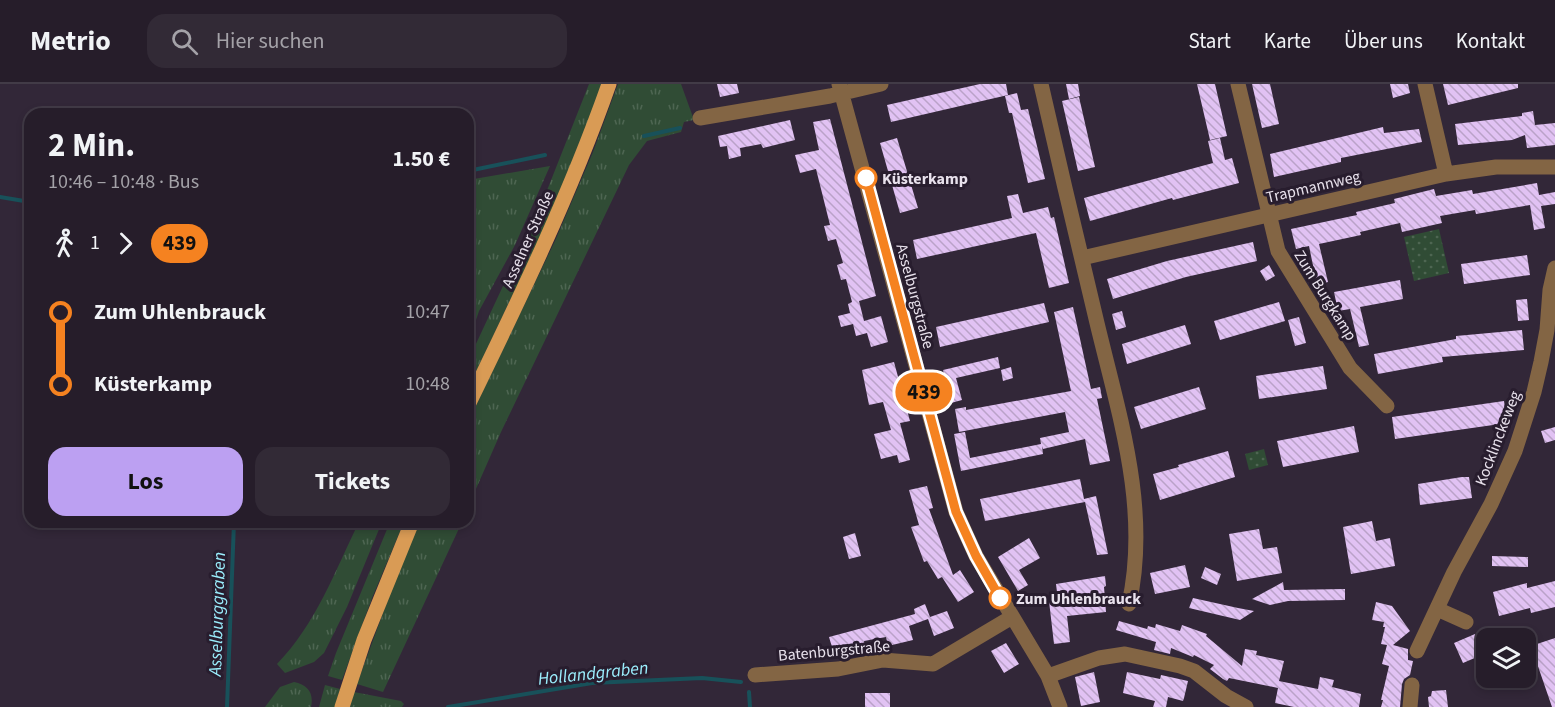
<!DOCTYPE html>
<html lang="de">
<meta charset="utf-8">
<style>
body{margin:0;font-family:"Source Sans 3",sans-serif;background:#322a36;color:#f1f3f6;height:100vh;display:flex;flex-direction:column;font-size:22px;white-space:nowrap}
*{box-sizing:border-box;margin:0}
p{font-size:20px;color:#a4a2a8}
.icon{flex:none;width:33px;height:33px;fill:none;stroke:currentColor;stroke-width:2;stroke-linecap:round;stroke-linejoin:round}
.map{position:relative;flex:1;overflow:hidden}
.details{position:absolute;left:24px;top:24px;width:450px;height:420px;display:flex;flex-direction:column;background:#261d2a;border-radius:18px;box-shadow:0 3px 9px #0003,0 0 0 2px #423b47}
.details>*{flex:none}
.badge{padding:0 12px;border-radius:20px;font-size:21px;line-height:39px}
.tools{position:absolute;left:1476px;top:544px;display:grid;gap:12px}
.tools a{display:grid;place-items:center;width:60px;height:60px;border-radius:12px;background:#261d2a;box-shadow:0 3px 9px #0003,0 0 0 2px #423b47;font-size:30px}
.map>.badge{position:absolute;translate:-50% -50%;box-shadow:0 0 0 3px #fff}
.legs{display:flex;align-items:center;gap:9px;height:66px;padding:0 24px;font-size:20px}
.legs p{margin-inline-start:auto}
.summary{display:flex;align-items:center;justify-content:space-between;height:102px;padding:0 24px}
h1{font-size:33px;font-weight:700;line-height:45px}
.button{display:flex;gap:12px;margin-top:auto;padding:12px 24px}
.button a{flex:1;height:69px;border-radius:18px;background:#bca0f2;color:#111;font-size:24px;font-weight:700;line-height:69px;text-align:center}
.button a+a{background:#322a36;color:#f1f3f6}
ul{padding:0 24px;list-style:none}
li{display:flex;align-items:center;gap:21px;height:72px;font-size:22px}
li i{display:grid;place-items:center;width:9px;height:100%;margin:0 8px;background:currentColor}
li i::after{content:'';width:15px;height:15px;margin:-8px;border:4px solid;border-radius:50%;background:#261d2a}
li p{margin-inline-start:auto}
li:first-child i{background:linear-gradient(#0000 50%,currentColor 0)}
li:last-child i{background:linear-gradient(currentColor 50%,#0000 0)}
header{display:flex;align-items:center;gap:36px;box-sizing:border-box;height:84px;padding:0 30px;background:#261d2a;border-bottom:2px solid #423b47}
header strong{font-size:28px}
nav{display:flex;gap:33px;margin-inline-start:auto;font-size:21px}
.search{width:420px;height:54px;background:#322a36;display:flex;align-items:center;gap:15px;box-sizing:border-box;padding:0 21px;border-radius:18px;color:#a4a2a8;font-size:22px}
.map>svg:first-child{display:block}
</style>
<header>
<strong>Metrio</strong>
<div class="search"><svg class="icon" aria-label="search" viewBox="0 0 24 24"><circle cx="10" cy="10" r="6"/><path d="M15 15l6 6"/></svg>Hier suchen</div>
<nav><a>Start</a><a>Karte</a><a>Über uns</a><a>Kontakt</a></nav>
</header>
<div class="map">
<svg width="1555" height="623" viewBox="0 0 1555 623">
<defs>
<pattern id="grass-tufts" width="24" height="20" patternUnits="userSpaceOnUse" patternTransform="scale(1.5)"><rect width="24" height="20" fill="#304c35"/><path d="M3 7l-1-3M5 7V3M7 7l1-3M15 17l-1-3M17 17v-4M19 17l1-3" fill="none" stroke="#4e6652"/></pattern>
<pattern id="park-dots" width="8" height="8" patternUnits="userSpaceOnUse" patternTransform="scale(1.5)"><rect width="8" height="8" fill="#304c35"/><path d="M2 2h.1M6 6h.1" fill="none" stroke="#4e6652" stroke-width="1.8" stroke-linecap="round"/></pattern>
<pattern id="building-back-hatch" width="6" height="6" patternUnits="userSpaceOnUse" patternTransform="scale(1.5)"><rect width="6" height="6" fill="#e1c2f3"/><path d="M-1 5l2 2M0 0l6 6M5-1l2 2" fill="none" stroke="#baa2c8"/></pattern>
</defs>
<rect width="100%" height="100%" fill="#322738"/>
<path fill="url(#grass-tufts)" d="M589,0h14l-50,126 -85,179v-28l76,-163z
M618,0h63l13,36 -10,2 -3,10 -34,9 -18,24 -128,267 -33,75v-85l87,-181 38,-89z
M550,82l-35,79 -36,66 -11,33v-164z
M359,438h23l-35,85 -23,46 -10,9 -29,11 -8,-9c39,-40 58,-93 82,-142z
M390,438h14l-32,76 -30,82 -14,-4 8,-23z
M420,438h42l-79,170 -26,-8 44,-120z
M294,598c14,3 20,11 17,25h-46l15,-20z
M325,601l15,4 -5,18h-16z
M354,608l47,9 3,3 -2,3h-52z"/>
<path fill="url(#park-dots)" d="M1439,145l10,44 -35,8 -10,-44z
M1264,365l4,16 -19,5 -4,-16z"/>
<g fill="none" stroke-linecap="round" stroke-linejoin="round">
<path stroke="#18515a" stroke-width="4" d="M644,52l36,-8
M468,87l77,-16
M0,113l30,5
M749,608l1,15
M227,623l7,-185
M448,623l144,-24 110,-5 39,4"/>
</g>
<path fill="url(#building-back-hatch)" d="M717,0h20l2,9 -19,4z
M980,0h26l2,11 -117,27 -4,-17z
M1066,0h12l2,12 -11,3z
M1197,0h18l12,52 -17,4z
M1252,0h18l9,40 -17,4z
M1390,0h18l2,9 -17,5z
M1443,0h75v4l-70,17z
M1017,9l4,17 7,-1 17,70 -17,4 -16,-70h-3l-4,-17z
M1079,13l16,70 -17,4 -16,-70z
M1533,27l2,14 20,-2v22l-28,3 -2,-13 -13,5 -54,5 -3,-21 67,-8v-3z
M830,35l46,177 -17,5 5,20 17,-5 7,26 -17,5 -4,-14 -11,3 -3,-12 -12,3 -3,-11 12,-3 -2,-9 4,-2 -6,-23 -5,1 -4,-15 6,-2 -7,-24 -8,2 -4,-15 6,-1 -14,-56 -16,4 -5,-18 24,-5 -6,-28z
M790,36l5,20 -32,8 -2,-4 -21,4 1,8 -12,3 -2,-13 -7,1 -2,-11z
M1383,43l1,6 35,-4 3,13 -81,16v4l-67,15 -4,-23z
M897,54l21,70 -18,5 -20,-70z
M1220,54l5,22 7,-2 7,25 -66,17 -1,-2 -82,23 -6,-23 129,-35 -5,-22z
M1537,99l2,12 16,-3v12l-14,2 4,22 -11,2 -4,-25 -54,9 -1,-4 -35,6 2,7 -40,9 -2,-9 -40,9 1,3 -42,9 9,38 -11,3 -8,-39 -13,3 -5,-20 66,-14 -1,-3 39,-9 -1,-4 40,-10 2,7 36,-6 1,4z
M1018,110l5,19 25,-6 3,11 3,-1 15,66 -20,5 -13,-55 -119,26 -4,-19 99,-22 -5,-22z
M1253,158l4,19 -71,16 -73,22 -6,-20 60,-18z
M1527,171l3,20 -66,9 -3,-20z
M1269,181l6,11 -9,5 -6,-10z
M1400,196l3,19 -43,8 9,38 -10,2 -9,-38 -12,2 -4,-19z
M1527,215l2,21 -11,1 -2,-21z
M1279,218l6,19 -65,19 -6,-19z
M1044,219l5,19 -109,25 -4,-20z
M1073,223l18,82 9,-2 2,11 -5,1 13,62 -20,4 -5,-26 -42,10 -1,-3 1,8 -82,17 -7,-37 11,-2 5,26 71,-14 -1,-6 29,-6 -4,-20 -106,20 -4,-23 11,-2v3l105,-19 -17,-79z
M1122,227l4,16 -10,3 -4,-16z
M1299,233l7,26 -11,3 -7,-26z
M1185,241l6,19 -64,20 -5,-20z
M1522,246l2,20 -82,7 1,5 -65,12 -4,-20 82,-15v-3z
M998,273l2,11 -44,10 6,22 -11,3 -8,-33z
M894,278l16,59 -10,2 10,37 -11,3 -2,-8 -16,4 -7,-25 17,-4 -8,-28 -14,3 -7,-35z
M1323,282l4,23 -68,10 -3,-23z
M1011,283l2,11 -10,3 -2,-11z
M1199,303l7,22 -65,20 -7,-22z
M1504,317l3,22 -112,16 -3,-22z
M1354,342l5,26 -76,15 -6,-26z
M1555,343v13l-10,3 -4,-12z
M1228,367l7,26 -75,23 -7,-26 26,-7 -1,-2z
M1462,393h7l3,21 -52,7 -2,-21z
M1080,395l4,20 12,-3 12,58 -11,1 -12,-53 -100,19 -5,-22z
M927,402l6,22 -4,1 24,66 7,-5 14,22 -16,10 -16,-25 -4,2 -11,-18 -3,1 -13,-35 8,-2 -10,-35z
M1372,437l4,20 14,-3 5,28 -44,8 -8,-47z
M1259,445l4,20 14,-2 5,26 -45,8 -8,-47z
M855,449l6,23 -12,3 -6,-22z
M1029,454l11,20 -21,12 9,15 -10,6 -20,-34z
M1492,472l36,1v10l-36,-1z
M1185,481l5,22 -35,7 -5,-21z
M1205,483l16,7 -4,11 -16,-7z
M1105,492l1,10 -2,1 2,25 -39,4 3,26 -16,2 -5,-43 9,-1 -2,-16z
M1555,497v26l-24,6 -1,-5 -31,8 -6,-24 34,-9v5z
M1283,498l1,8 61,-1v11l-57,1 -18,4 -18,-6z
M1193,514l45,10 16,3 -14,9 -51,-12z
M1376,518l16,4 18,25 -17,14 15,4v11l5,1 -3,14 -6,4 -2,5 -2,23h-19l2,-7h-2l8,-34 -7,-2 5,-19 -6,-1 4,-17h-2l1,-5 -12,-2z
M925,520l5,13 17,-6 7,17 -20,8 -6,-17 -19,7 4,14 -25,6 -2,-9 -22,4 1,6 -31,7 -5,-17 86,-23 -1,-5z
M1119,537l28,8 1,-3 7,2 1,-4 24,7 2,-6 25,9 -1,2 36,30 3,-17 12,2 -1,4 28,6 -5,20 39,8 2,-12 14,3 -2,7 29,7 -2,13h-65l-19,-4 3,-15 -49,-10 -2,3 -4,-2 -13,-10 4,-4 -20,-10 -1,2 -22,-9 -1,6 -16,-4 2,-8 -40,-12z
M1475,550l9,20 -21,9 -9,-20z
M1555,554v69h-3l-21,-61z
M1006,559l13,21 -15,9 -13,-22z
M1094,588l6,30 -19,4 -6,-29z
M1127,588l33,7 1,-4 27,6 -4,17 -1,3 -15,-4 -2,10h-13l2,-6 -32,-8z
M1446,606l2,17h-19l-1,-10 3,-1 1,-5z
M865,609h25v14h-25z"/>
<g fill="none" stroke-linecap="round" stroke-linejoin="round">
<path stroke="#836544" stroke-width="15" d="M839,0l117,428 20,44 72,120 12,31
M1041,0c18,80 37,159 56,239 22,92 53,186 32,281
M1238,0l40,167 72,117 37,38
M1425,0l21,90
M700,34l130,-22 51,-12
M1082,174l364,-84 50,-7h59
M1437,525l29,13
M1417,567l37,-79 37,-68 24,-53 19,-59 7,-30 6,-32 3,-40 5,-22
M755,591l83,-6 45,-9 50,4 79,-47
M1048,592l51,-18 26,-4 55,12 14,5 32,25 20,11
M1410,623l2,-22"/>
<path stroke="#d99b55" stroke-width="15" d="M468,321c51,-105 102,-210 141,-321
M342,623l22,-67 48,-118"/>
</g>
<g fill="none" stroke-linecap="round" stroke-linejoin="round">
<defs>
<path id="line-1" d="M866,94l90,334 20,44 24,42"/>
</defs>
<use href="#line-1" stroke="#fff" stroke-width="14"/>
<use href="#line-1" stroke="#f58220" stroke-width="9"/>
</g>
<g fill="#fff" stroke="#f58220" stroke-width="3">
<circle cx="866" cy="94" r="10"/>
<circle cx="1000" cy="514" r="10"/>
</g>
<g text-anchor="middle" stroke-width="6" stroke-linejoin="round" paint-order="stroke">
<g font-size="16" font-weight="bold" fill="#e8e1ec" stroke="#281d2e" text-anchor="start">
<text x="882" y="100">Küsterkamp</text>
<text x="1016" y="520">Zum Uhlenbrauck</text>
</g>
<g font-size="16" fill="#e8e1ec" stroke="#281d2e">
<text transform="translate(1313 102) rotate(-13)" y="6">Trapmannweg</text>
<text transform="translate(527 155) rotate(-66)" y="6">Asselner Straße</text>
<text transform="translate(1326 211) rotate(58)" y="6">Zum Burgkamp</text>
<text transform="translate(916 212) rotate(75)" y="6">Asselburgstraße</text>
<text transform="translate(1497 354) rotate(-69)" y="6">Kocklinckeweg</text>
<text transform="translate(834 566) rotate(-5)" y="6">Batenburgstraße</text>
</g>
<g font-size="18" font-style="italic" fill="#9beefd" stroke="#281d2e">
<text transform="translate(217 530) rotate(-88)" y="6">Asselburggraben</text>
<text transform="translate(593 589) rotate(-6)" y="6">Hollandgraben</text>
</g>
</g>
</svg>
<div class="tools">
<a><svg class="icon" aria-label="layers" viewBox="0 0 24 24"><path d="M12 4l9 5-9 5-9-5zM3 14l9 5 9-5"/></svg></a>
</div>
<b class="badge" style="left:924px;top:308px;background:#f58220;color:#111">439</b>
<section class="details">
<div class="summary"><div><h1>2 Min.</h1><p>10:46 – 10:48 · Bus</p></div><b>1.50 €</b></div>
<div class="legs"><svg class="icon" aria-label="walk" viewBox="0 0 24 24"><circle cx="13" cy="4" r="2"/><path d="M13 8l-2 6 4 7M11 14l-3 7M7 12l3-4h3l4 4"/></svg>1<svg class="icon" aria-label="forward" viewBox="0 0 24 24"><path d="M9 5l7 7-7 7"/></svg><b class="badge" style="background:#f58220;color:#111">439</b></div>
<ul>
<li><i style="color:#f58220"></i><b>Zum Uhlenbrauck</b><p>10:47</p></li>
<li><i style="color:#f58220"></i><b>Küsterkamp</b><p>10:48</p></li>
</ul>
<div class="button"><a>Los</a><a>Tickets</a></div>
</section>
</div>
